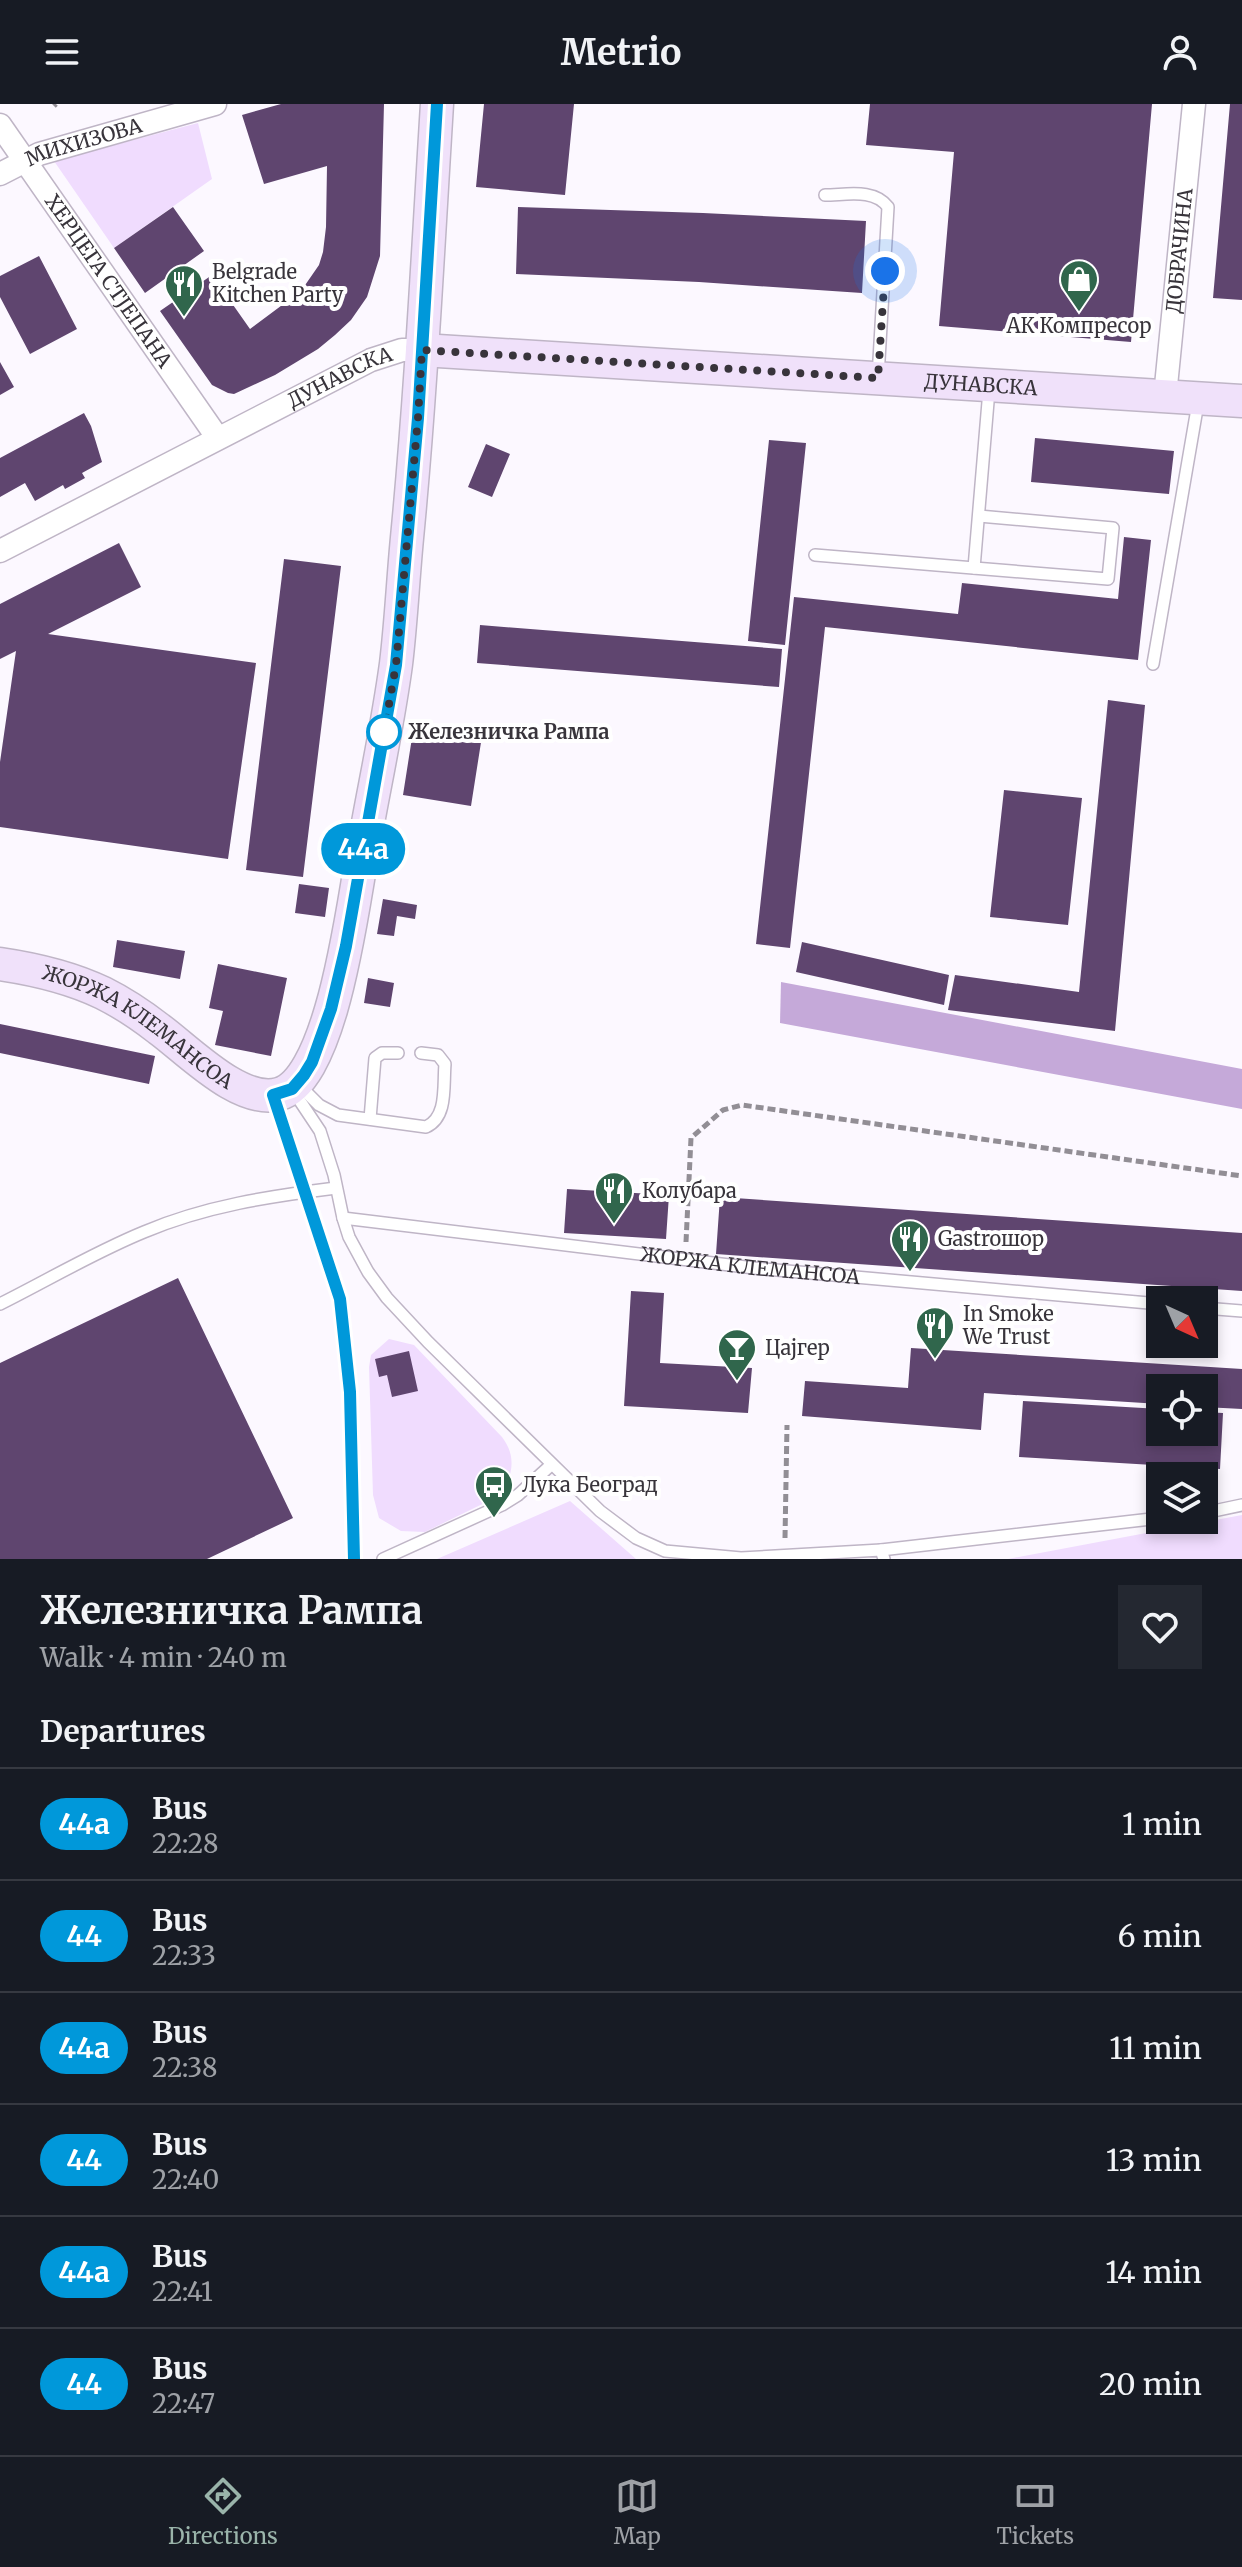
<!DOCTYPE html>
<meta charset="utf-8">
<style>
body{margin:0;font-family:Merriweather,serif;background:#242831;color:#f1f3f6;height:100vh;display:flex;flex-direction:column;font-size:30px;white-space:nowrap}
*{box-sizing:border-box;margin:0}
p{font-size:26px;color:#9ea1a6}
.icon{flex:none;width:44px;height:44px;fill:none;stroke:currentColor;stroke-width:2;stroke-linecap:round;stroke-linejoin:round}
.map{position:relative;height:1455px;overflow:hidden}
.panel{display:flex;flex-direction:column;background:#171b24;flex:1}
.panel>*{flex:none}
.badge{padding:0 16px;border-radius:26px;font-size:28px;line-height:52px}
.needle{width:52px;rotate:136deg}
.buttons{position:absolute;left:1146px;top:1182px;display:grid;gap:16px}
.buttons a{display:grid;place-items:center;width:72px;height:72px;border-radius:0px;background:#171b24;box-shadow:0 4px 12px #0003;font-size:40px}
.you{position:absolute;width:40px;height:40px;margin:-20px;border:6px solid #fff;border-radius:50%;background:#1a73e8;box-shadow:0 0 0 12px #1a73e833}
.map>.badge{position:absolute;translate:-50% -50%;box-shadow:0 0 0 4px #fff}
h2{padding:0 40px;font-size:30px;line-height:72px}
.round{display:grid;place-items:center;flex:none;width:84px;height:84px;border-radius:0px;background:#242831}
.summary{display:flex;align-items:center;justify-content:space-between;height:136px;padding:0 40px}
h1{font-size:38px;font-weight:700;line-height:60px}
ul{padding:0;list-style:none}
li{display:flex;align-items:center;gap:24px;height:112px;padding:0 40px;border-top:2px solid #363941}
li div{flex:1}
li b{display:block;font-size:30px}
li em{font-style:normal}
li .badge{min-width:88px;font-weight:700;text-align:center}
header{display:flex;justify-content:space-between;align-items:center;height:104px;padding:0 40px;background:#171b24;font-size:36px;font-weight:700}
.menu{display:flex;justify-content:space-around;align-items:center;height:112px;border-top:2px solid #363941;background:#171b24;font-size:22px;color:#9ea1a6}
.menu a{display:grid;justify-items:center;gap:4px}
.menu .on{color:#9ab4aa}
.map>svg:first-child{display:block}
</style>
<header><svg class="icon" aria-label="menu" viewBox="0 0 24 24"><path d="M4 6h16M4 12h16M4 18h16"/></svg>Metrio<svg class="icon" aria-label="person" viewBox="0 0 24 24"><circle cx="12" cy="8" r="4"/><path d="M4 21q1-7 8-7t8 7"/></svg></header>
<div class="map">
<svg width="1242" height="1455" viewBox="0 0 1242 1455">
<rect width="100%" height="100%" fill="#fcf8ff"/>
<path fill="#f0dcfe" d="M198,19l14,56 -98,69 -60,-87z
M389,1235l25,6 88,92c15,20 10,36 1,57l-78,38 -24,-1 -22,-13 -6,-23 -4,-128 2,-12z
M570,1397l66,58h-199z
M1242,1411v44h-234z"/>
<path fill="#c5a9d9" d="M781,878l461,87v40l-462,-86z"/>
<path fill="#5f456f" d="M281,0h103l-4,152 -13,41 -16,23 -16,15 -17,14 -43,26 -41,19 -6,-1 -16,-8 -52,-74 52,-36 38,54 51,-38 18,-26 4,-13 3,-25 1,-61 -63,18 -22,-69z
M484,0h90l-9,91 -89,-8z
M870,0h282l-21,238 -192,-16 15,-174 -88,-7z
M1230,0h12v196l-29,-2z
M173,103l31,44 -59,42 -31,-45z
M518,103l185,6 163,8 -4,72 -163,-11 -183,-8z
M39,152l38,73 -47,25 -30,-57v-21z
M0,258l14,25 -14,8z
M84,309l7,13 11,36 -20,11 3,5 -20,11 -2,-4 -28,16 -10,-18 -25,14v-39z
M1035,334l139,13 -5,43 -138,-12z
M769,336l37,3 -21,202 -37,-4z
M486,340l24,10 -18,43 -24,-10z
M1124,433l27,3 -13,120 -313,-33 -35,321 -34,-4 38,-347 164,17 4,-31 156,16z
M119,439l22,44 -93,47 208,29 -28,196 -228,-32v-65l16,-111 -16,8v-55z
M284,455l57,7 -38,311 -57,-7z
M480,521l302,24 -3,38 -302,-24z
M1108,596l37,5 -30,326 -167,-21 7,-35 124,17z
M414,621l68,11 -11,70 -68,-11z
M1004,686l78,8 -14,127 -78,-8z
M299,780l30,4 -4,29 -30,-4z
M383,795l34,6 -2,14 -18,-3 -3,20 -17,-2z
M117,836l68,11 -5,28 -67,-12z
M802,838l147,33 -5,30 -148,-33z
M218,860l69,14 -16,78 -56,-11 8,-34 -14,-3z
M368,874l26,5 -4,24 -26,-4z
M0,920l155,32 -6,28 -149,-31z
M567,1085l102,6 -3,44 -102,-6z
M720,1093l522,36v58l-526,-37z
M178,1174l115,240 -86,41h-207v-196z
M631,1187l33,2 -4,70 92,5 -4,45 -124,-7z
M911,1244l331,21v40l-38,-2v-19h-44v16l-176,-11 -3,37 -179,-14 3,-35 103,7z
M409,1247l9,40 -26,6 -5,-22 -8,2 -4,-18z
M1023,1297l137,8v23h44v-20l19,1 -3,56 -201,-12z"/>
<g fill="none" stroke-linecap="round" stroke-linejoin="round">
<defs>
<g id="lane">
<path d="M825,91c21,0 49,-7 63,12l-10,170"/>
<path d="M815,451l293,24 5,-51 -134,-12"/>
<path d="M974,464l15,-178"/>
<path d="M1153,560l45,-261"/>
<path d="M298,980l21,21 19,10 88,12c22,-10 17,-41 19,-63l-7,-9 -17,-2"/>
<path d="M292,985l28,42 14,44 9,43 6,19 19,35 19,26 41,44 172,169 36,27 29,13 76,7 140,-8 3,9"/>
<path d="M273,992l67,203 10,93 4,167"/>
<path d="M370,1015l5,-61 7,-5h16"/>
<path id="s1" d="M343,1114l411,50 406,36"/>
<path d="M0,1200c48,-24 95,-52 144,-72 61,-26 127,-36 192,-44"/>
<path d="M1204,1204l38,3"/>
<path d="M1204,1409l38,-8"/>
<path d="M881,1446l279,-32"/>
<path d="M383,1455l119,-54 16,-10 33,-30"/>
</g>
<g id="street">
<path id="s2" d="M0,21l217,312"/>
<path id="s3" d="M0,70l39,-20 176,-50"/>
<path id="s4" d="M1165,292l29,-292"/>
<path id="s5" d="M0,447l371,-191 31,-10h20"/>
</g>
<g id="secondary">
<path id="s6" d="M422,246l820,51"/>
<path id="s7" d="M0,860c34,5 72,14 103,29 20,10 38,22 56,36 29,21 81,76 120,65 52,-14 73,-183 82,-232 11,-66 26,-131 35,-198 5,-41 7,-84 11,-126 14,-145 21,-289 30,-434"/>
</g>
</defs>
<use href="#lane" stroke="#bfb5c6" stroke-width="14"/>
<use href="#street" stroke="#bfb5c6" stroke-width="25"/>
<use href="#secondary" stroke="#bfb5c6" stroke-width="35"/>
<path stroke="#928e95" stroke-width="5" stroke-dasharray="8 4" stroke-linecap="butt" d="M54,2l2,-2
M686,1138l5,-104 32,-28 19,-5 500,71
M785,1434l2,-113"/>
<use href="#lane" stroke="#fff" stroke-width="11"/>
<use href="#street" stroke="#fff" stroke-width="22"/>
<use href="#secondary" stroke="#f0e1fa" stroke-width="32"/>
</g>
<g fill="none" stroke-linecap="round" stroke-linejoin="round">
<defs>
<path id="line" d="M354,1455l-4,-167 -10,-93 -67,-204 19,-6 12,-14 8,-13 19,-53 15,-63 50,-281 22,-247 19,-314"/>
</defs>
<use href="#line" stroke="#fff" stroke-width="18"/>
<use href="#line" stroke="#0098da" stroke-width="12"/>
<path stroke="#38343b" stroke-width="8" stroke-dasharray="0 14.4" d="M384,628l12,-67 22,-247 4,-68 456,28 7,-107"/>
</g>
<defs>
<symbol id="shop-pin" viewBox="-11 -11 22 30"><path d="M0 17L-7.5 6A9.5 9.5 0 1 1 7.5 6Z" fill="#30664c" stroke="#fff"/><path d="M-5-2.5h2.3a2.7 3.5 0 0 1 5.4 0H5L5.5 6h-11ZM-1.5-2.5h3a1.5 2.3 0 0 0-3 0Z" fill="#fff"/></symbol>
<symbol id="restaurant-pin" viewBox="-11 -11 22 30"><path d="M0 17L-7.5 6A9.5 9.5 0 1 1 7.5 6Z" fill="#30664c" stroke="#fff"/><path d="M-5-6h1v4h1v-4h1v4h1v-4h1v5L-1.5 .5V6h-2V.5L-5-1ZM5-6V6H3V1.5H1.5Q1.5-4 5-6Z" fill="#fff"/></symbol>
<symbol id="bar-pin" viewBox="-11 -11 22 30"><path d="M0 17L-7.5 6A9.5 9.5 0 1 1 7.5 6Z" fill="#30664c" stroke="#fff"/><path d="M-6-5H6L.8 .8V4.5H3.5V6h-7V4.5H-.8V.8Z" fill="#fff"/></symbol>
<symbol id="bus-pin" viewBox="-11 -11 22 30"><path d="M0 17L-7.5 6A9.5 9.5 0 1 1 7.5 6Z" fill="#30664c" stroke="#fff"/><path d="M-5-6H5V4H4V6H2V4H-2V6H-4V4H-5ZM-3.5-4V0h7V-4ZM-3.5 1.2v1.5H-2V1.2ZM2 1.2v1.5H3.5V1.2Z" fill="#fff"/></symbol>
</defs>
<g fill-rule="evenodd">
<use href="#shop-pin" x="1057" y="153" width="44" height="60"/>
<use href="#restaurant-pin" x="162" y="158" width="44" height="60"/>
<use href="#restaurant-pin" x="592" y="1065" width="44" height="60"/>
<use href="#restaurant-pin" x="888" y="1113" width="44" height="60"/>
<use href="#restaurant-pin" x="913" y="1200" width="44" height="60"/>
<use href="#bar-pin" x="715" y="1222" width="44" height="60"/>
<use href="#bus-pin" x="472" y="1359" width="44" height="60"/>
</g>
<circle fill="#fff" stroke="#0098da" stroke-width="4" cx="384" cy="628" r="16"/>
<g text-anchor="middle" stroke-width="8" stroke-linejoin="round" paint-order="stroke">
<g font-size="20" fill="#38343b" stroke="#fff">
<text dy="7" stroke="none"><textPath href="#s3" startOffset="90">МИХИЗОВА</textPath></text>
<text dy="7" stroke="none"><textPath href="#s4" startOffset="146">ДОБРАЧИНА</textPath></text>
<text dy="7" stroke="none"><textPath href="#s2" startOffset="190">ХЕРЦЕГА СТЈЕПАНА</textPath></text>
<text dy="7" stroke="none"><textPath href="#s5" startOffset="382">ДУНАВСКА</textPath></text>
<text dy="7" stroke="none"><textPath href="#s6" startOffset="560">ДУНАВСКА</textPath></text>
<text dy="7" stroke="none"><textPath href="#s7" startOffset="154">ЖОРЖА КЛЕМАНСОА</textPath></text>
<text dy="7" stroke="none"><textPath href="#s1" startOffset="410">ЖОРЖА КЛЕМАНСОА</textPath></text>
</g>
<g font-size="20" fill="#38343b" stroke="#fff" text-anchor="start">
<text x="212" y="175">Belgrade<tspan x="212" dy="23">Kitchen Party</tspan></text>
<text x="1079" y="229" text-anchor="middle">АК Компресор</text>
<text x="642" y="1094">Колубара</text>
<text x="938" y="1142">Gastroшор</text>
<text x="963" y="1217">In Smoke<tspan x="963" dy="23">We Trust</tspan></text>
<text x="765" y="1251">Цајгер</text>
<text x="522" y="1388">Лука Београд</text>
</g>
<g font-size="20" font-weight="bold" fill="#38343b" stroke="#fff" text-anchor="start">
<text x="408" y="635">Железничка Рампа</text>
</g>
</g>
</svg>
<div class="buttons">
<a><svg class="needle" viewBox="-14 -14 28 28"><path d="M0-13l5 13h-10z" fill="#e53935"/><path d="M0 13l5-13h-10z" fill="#9ea1a6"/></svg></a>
<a><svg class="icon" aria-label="locate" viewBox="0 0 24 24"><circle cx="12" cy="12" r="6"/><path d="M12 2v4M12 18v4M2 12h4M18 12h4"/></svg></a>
<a><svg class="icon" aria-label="layers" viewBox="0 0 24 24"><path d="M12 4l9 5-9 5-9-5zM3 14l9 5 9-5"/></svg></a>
</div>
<div class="you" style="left:885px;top:167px"></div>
<b class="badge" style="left:363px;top:745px;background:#0098da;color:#fff">44a</b>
</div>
<section class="panel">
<div class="summary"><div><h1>Железничка Рампа</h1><p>Walk · 4 min · 240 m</p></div><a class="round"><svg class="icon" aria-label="heart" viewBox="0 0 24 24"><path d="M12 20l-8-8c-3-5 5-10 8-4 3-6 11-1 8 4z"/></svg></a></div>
<h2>Departures</h2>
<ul>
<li><span class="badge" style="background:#0098da;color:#fff">44a</span><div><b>Bus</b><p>22:28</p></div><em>1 min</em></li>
<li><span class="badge" style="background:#0098da;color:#fff">44</span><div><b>Bus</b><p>22:33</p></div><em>6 min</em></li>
<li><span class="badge" style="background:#0098da;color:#fff">44a</span><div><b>Bus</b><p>22:38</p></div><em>11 min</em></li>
<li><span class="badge" style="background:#0098da;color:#fff">44</span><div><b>Bus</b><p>22:40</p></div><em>13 min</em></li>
<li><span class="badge" style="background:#0098da;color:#fff">44a</span><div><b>Bus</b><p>22:41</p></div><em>14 min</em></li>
<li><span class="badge" style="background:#0098da;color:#fff">44</span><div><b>Bus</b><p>22:47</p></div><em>20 min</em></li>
</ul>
</section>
<nav class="menu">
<a class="on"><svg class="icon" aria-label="directions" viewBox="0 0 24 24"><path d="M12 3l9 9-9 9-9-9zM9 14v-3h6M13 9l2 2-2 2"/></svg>Directions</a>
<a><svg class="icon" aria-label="map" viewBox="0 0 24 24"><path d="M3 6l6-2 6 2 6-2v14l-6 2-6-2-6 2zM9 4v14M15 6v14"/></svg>Map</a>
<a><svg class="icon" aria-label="tickets" viewBox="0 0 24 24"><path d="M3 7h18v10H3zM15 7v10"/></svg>Tickets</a>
</nav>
